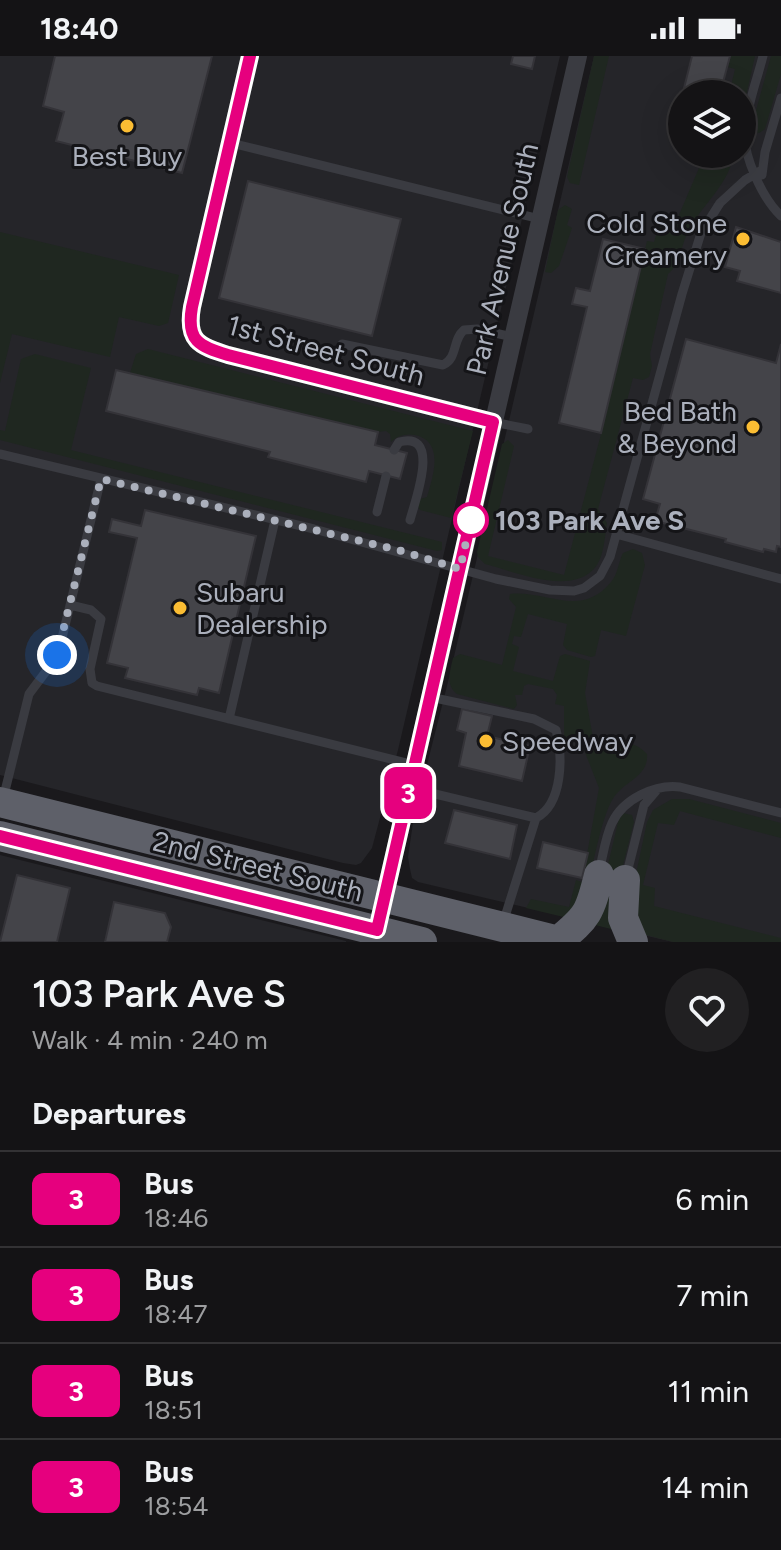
<!DOCTYPE html>
<meta charset="utf-8">
<style>
body{margin:0;font-family:Figtree,sans-serif;background:#212022;color:#f1f3f6;height:100vh;display:flex;flex-direction:column;font-size:30px;white-space:nowrap}
*{box-sizing:border-box;margin:0}
p{font-size:26px;color:#9d9ea0}
.icon{flex:none;width:44px;height:44px;fill:none;stroke:currentColor;stroke-width:2;stroke-linecap:round;stroke-linejoin:round}
.map{position:relative;height:886px;overflow:hidden}
.sheet{display:flex;flex-direction:column;background:#141315;flex:1}
.sheet>*{flex:none}
.badge{padding:0 16px;border-radius:12px;font-size:28px;line-height:52px}
.tools{position:absolute;left:668px;top:24px;display:grid;gap:16px}
.tools a{display:grid;place-items:center;width:88px;height:88px;border-radius:50%;background:#141315;box-shadow:0 8px 32px #0002,0 0 0 2px #333234;font-size:40px}
.you{position:absolute;width:40px;height:40px;margin:-20px;border:6px solid #fff;border-radius:50%;background:#1a73e8;box-shadow:0 0 0 12px #1a73e833}
.map>.badge{position:absolute;translate:-50% -50%;box-shadow:0 0 0 4px #fff}
h2{padding:0 32px;font-size:30px;line-height:72px}
.round{display:grid;place-items:center;flex:none;width:84px;height:84px;border-radius:42px;background:#212022}
.head{display:flex;align-items:center;justify-content:space-between;height:136px;padding:0 32px}
h1{font-size:38px;font-weight:600;line-height:60px}
ul{padding:0;list-style:none}
li{display:flex;align-items:center;gap:24px;height:96px;padding:0 32px;border-top:2px solid #333234}
li div{flex:1}
li b{display:block;font-size:30px}
li em{font-style:normal}
li .badge{min-width:88px;font-weight:700;text-align:center}
.status{display:flex;justify-content:space-between;align-items:center;height:56px;padding:0 40px;background:#141315;direction:ltr}
.status svg{height:22px;fill:currentColor}
.map>svg:first-child{display:block}
</style>
<div class="status"><b>18:40</b><svg viewBox="0 0 49 12"><path d="M0 12V9h3v3zM5 12V6h3v6zM10 12V3h3v9zM15 12V0h3v12zM26 1h20v11H26zM47 4h2v5h-2z"/></svg></div>
<div class="map">
<svg width="781" height="886" viewBox="0 0 781 886">
<rect width="100%" height="100%" fill="#1a191c"/>
<path fill="#252529" fill-rule="evenodd" d="M0,0h560l-162,694 -26,98 -11,15 -5,2 -13,-2 -343,-88z
M594,0h187v886h-108l-255,-60 -6,-4 -2,-9 -2,-12 6,-41 35,-138zM682,38h60v60h-60z
M0,799l346,86v1h-346z"/>
<path fill="#1f2720" d="M594,0h15l-30,129 -9,-2 -3,-6z
M731,0h24l-11,49 -2,-11h-13l6,-25 -7,-2z
M771,0h10v18l-16,55 -6,4 -4,-1 -3,-7z
M705,98h31v2h-3c-4,29 -33,50 -46,78 -7,15 -6,29 -19,40l-18,80 2,12 -3,11 -6,3 -10,-2 -35,131 9,14c-2,13 -3,31 -10,42 -23,33 -81,7 -112,-1l-7,-7 -1,-5 25,-108 6,-4 6,6 -26,110 76,19 36,-137 47,-197 7,1 5,-16 14,3z
M565,149l7,4 -5,16 5,3 -13,38 -8,7 -6,-1 13,-62z
M0,176l179,43 -11,48 -9,3 -40,-9 -9,40 -98,-23 -12,49z
M148,293l325,82 -22,87 -31,-8 -2,-3 2,-8 7,-2c6,-21 18,-55 -12,-62 -10,-2 -18,1 -24,7l-1,-8 -4,-3 -8,1 -98,-24 -2,2 -148,-37 6,-19z
M35,298l56,14 -20,82 371,92v8l-5,1 -437,-111v-10l5,1 16,-72z
M633,493l9,4 3,12 -19,71 -25,-6 -6,26 -4,1 -24,-7 -4,-5 4,-21 -39,-10 -7,23 -7,-1 -2,8 7,3 -6,24 40,10 7,-25 5,-2 25,7 -5,32 10,56c18,-5 37,-12 52,5 2,22 -22,27 -33,43 -14,20 -25,89 -32,116l-6,7 -50,-12 5,-9 38,8 7,-27 6,2 17,-94 -20,-51 -10,3 -5,-2v-32l-9,-2 2,-9 -4,-6 -25,-5 -4,2 -2,9h-7l2,10 -3,4 -57,-15c-12,-9 -7,-23 -4,-36l7,-4 42,11 14,-58 -7,-8 1,-5c36,-4 71,25 101,-12 7,-8 7,-19 12,-29z
M672,743h17l92,24v15l-101,-27 -6,14 -16,-2 -15,62 12,3 -1,18 127,32v4h-108l-31,-8 -9,-46 14,-66 6,-12z
M623,757l9,2 2,7 -18,71 3,38 -28,-7 6,-13 22,-93z"/>
<path fill="#444449" stroke="#343338" stroke-width="2" d="M55,0h157l-30,117 -126,-32 8,-29 -21,-6z
M513,0h22l-3,13 -21,-5z
M692,0h38l-10,38h-15l-21,-6z
M248,125l153,38 -29,117 -153,-38z
M736,171l45,15v51l-44,-12 3,-10 -15,-4z
M603,183l42,10 -44,184 -42,-10 28,-116 -15,-3 4,-16 14,3z
M686,283l90,24 5,-19v203l-4,-1 -1,6 -12,-3 -1,3 -38,-10 1,-3 -71,-18 5,-17 -17,-5z
M116,314l262,62 -3,13 32,8 -7,26 -31,-8 -3,11 -98,-25 2,-5 -164,-41z
M145,454l111,26 -37,157 -20,-5 -2,7 -72,-17 3,-10 -21,-5 30,-125 -28,-6 3,-13 29,7z
M462,653l30,7 -5,20 43,10 -8,35 -63,-15 7,-33 -9,-3z
M454,754l63,15 -7,34 -65,-16z
M543,786l45,11 -6,25 -45,-10z
M17,819l53,13 -13,54h-57z
M114,846l51,11 6,14 -4,15h-62z"/>
<g fill="none" stroke-linecap="round" stroke-linejoin="round">
<path stroke="#3a3b41" stroke-width="9" d="M763,0c-6,24 -16,49 -18,74 -3,25 18,69 36,86
M231,87l309,76
M762,119l3,-23 16,-54
M342,288l101,21c15,-7 9,-25 21,-35l13,-1 36,8
M493,366l35,7
M394,394l5,-8c43,-12 16,59 11,78
M0,398l314,75 182,50 54,11 24,1 10,-3 16,-12 10,-19 72,-263 19,-61 19,-30 25,-23 17,-10
M377,456l9,-36
M616,478l165,45
M70,549l21,5 10,9 -11,50 2,14 5,3 318,79
M430,641l104,22 22,11c7,26 7,74 -20,88
M229,663l46,-199
M410,732l126,30 -33,105
M3,743l26,-105 24,-32 7,-16 41,-167
M599,816c4,-16 6,-34 13,-49 11,-24 43,-39 68,-36l101,26
M626,821l18,-72 12,-14"/>
<path stroke="#3a3b41" stroke-width="18" d="M250,0l-58,251c-6,34 7,39 36,48l265,67
M375,882l203,-882"/>
<path stroke="#5e6069" stroke-width="30" d="M0,746l563,140
M0,780l422,106
M625,824l-2,38 10,24
M558,885c30,-24 32,-29 41,-66"/>
</g>
<g fill="none" stroke-linecap="round" stroke-linejoin="round">
<defs>
<path id="line" d="M0,780l377,94 116,-508 -265,-67c-29,-9 -42,-14 -36,-48l58,-251"/>
</defs>
<use href="#line" stroke="#fff" stroke-width="18"/>
<use href="#line" stroke="#e6007e" stroke-width="12"/>
<path stroke="#abb0bc" stroke-width="8" stroke-dasharray="0 14.4" d="M57,599l44,-176 297,71 62,19 14,-63 -3,14"/>
</g>
<g fill="#fbbd33" stroke="#141417" stroke-width="3">
<circle cx="127" cy="70" r="8"/>
<circle cx="743" cy="183" r="8"/>
<circle cx="753" cy="371" r="8"/>
<circle cx="180" cy="552" r="8"/>
<circle cx="486" cy="685" r="8"/>
</g>
<circle fill="#fff" stroke="#e6007e" stroke-width="4" cx="471" cy="464" r="16"/>
<g text-anchor="middle" stroke-width="6" stroke-linejoin="round" paint-order="stroke">
<g font-size="28" fill="#abb0bc" stroke="#141417" text-anchor="end">
<text x="127" y="110" text-anchor="middle">Best Buy</text>
<text x="727" y="177">Cold Stone<tspan x="727" dy="32">Creamery</tspan></text>
<text x="737" y="365">Bed Bath<tspan x="737" dy="32">&amp; Beyond</tspan></text>
<text x="196" y="546" text-anchor="start">Subaru<tspan x="196" dy="32">Dealership</tspan></text>
<text x="502" y="695" text-anchor="start">Speedway</text>
</g>
<g font-size="28" fill="#abb0bc" stroke="#141417">
<text transform="translate(502 203) rotate(-77)" y="10">Park Avenue South</text>
<text transform="translate(326 294) rotate(15)" y="10">1st Street South</text>
<text transform="translate(258 810) rotate(14)" y="10">2nd Street South</text>
</g>
<g font-size="28" font-weight="bold" fill="#abb0bc" stroke="#141417" text-anchor="start">
<text x="495" y="474">103 Park Ave S</text>
</g>
</g>
</svg>
<div class="tools">
<a><svg class="icon" aria-label="layers" viewBox="0 0 24 24"><path d="M12 4l9 5-9 5-9-5zM3 14l9 5 9-5"/></svg></a>
</div>
<div class="you" style="left:57px;top:599px"></div>
<b class="badge" style="left:408px;top:737px;background:#e6007e;color:#fff">3</b>
</div>
<section class="sheet">
<div class="head"><div><h1>103 Park Ave S</h1><p>Walk · 4 min · 240 m</p></div><a class="round"><svg class="icon" aria-label="heart" viewBox="0 0 24 24"><path d="M12 20l-8-8c-3-5 5-10 8-4 3-6 11-1 8 4z"/></svg></a></div>
<h2>Departures</h2>
<ul>
<li><span class="badge" style="background:#e6007e;color:#fff">3</span><div><b>Bus</b><p>18:46</p></div><em>6 min</em></li>
<li><span class="badge" style="background:#e6007e;color:#fff">3</span><div><b>Bus</b><p>18:47</p></div><em>7 min</em></li>
<li><span class="badge" style="background:#e6007e;color:#fff">3</span><div><b>Bus</b><p>18:51</p></div><em>11 min</em></li>
<li><span class="badge" style="background:#e6007e;color:#fff">3</span><div><b>Bus</b><p>18:54</p></div><em>14 min</em></li>
</ul>
</section>
